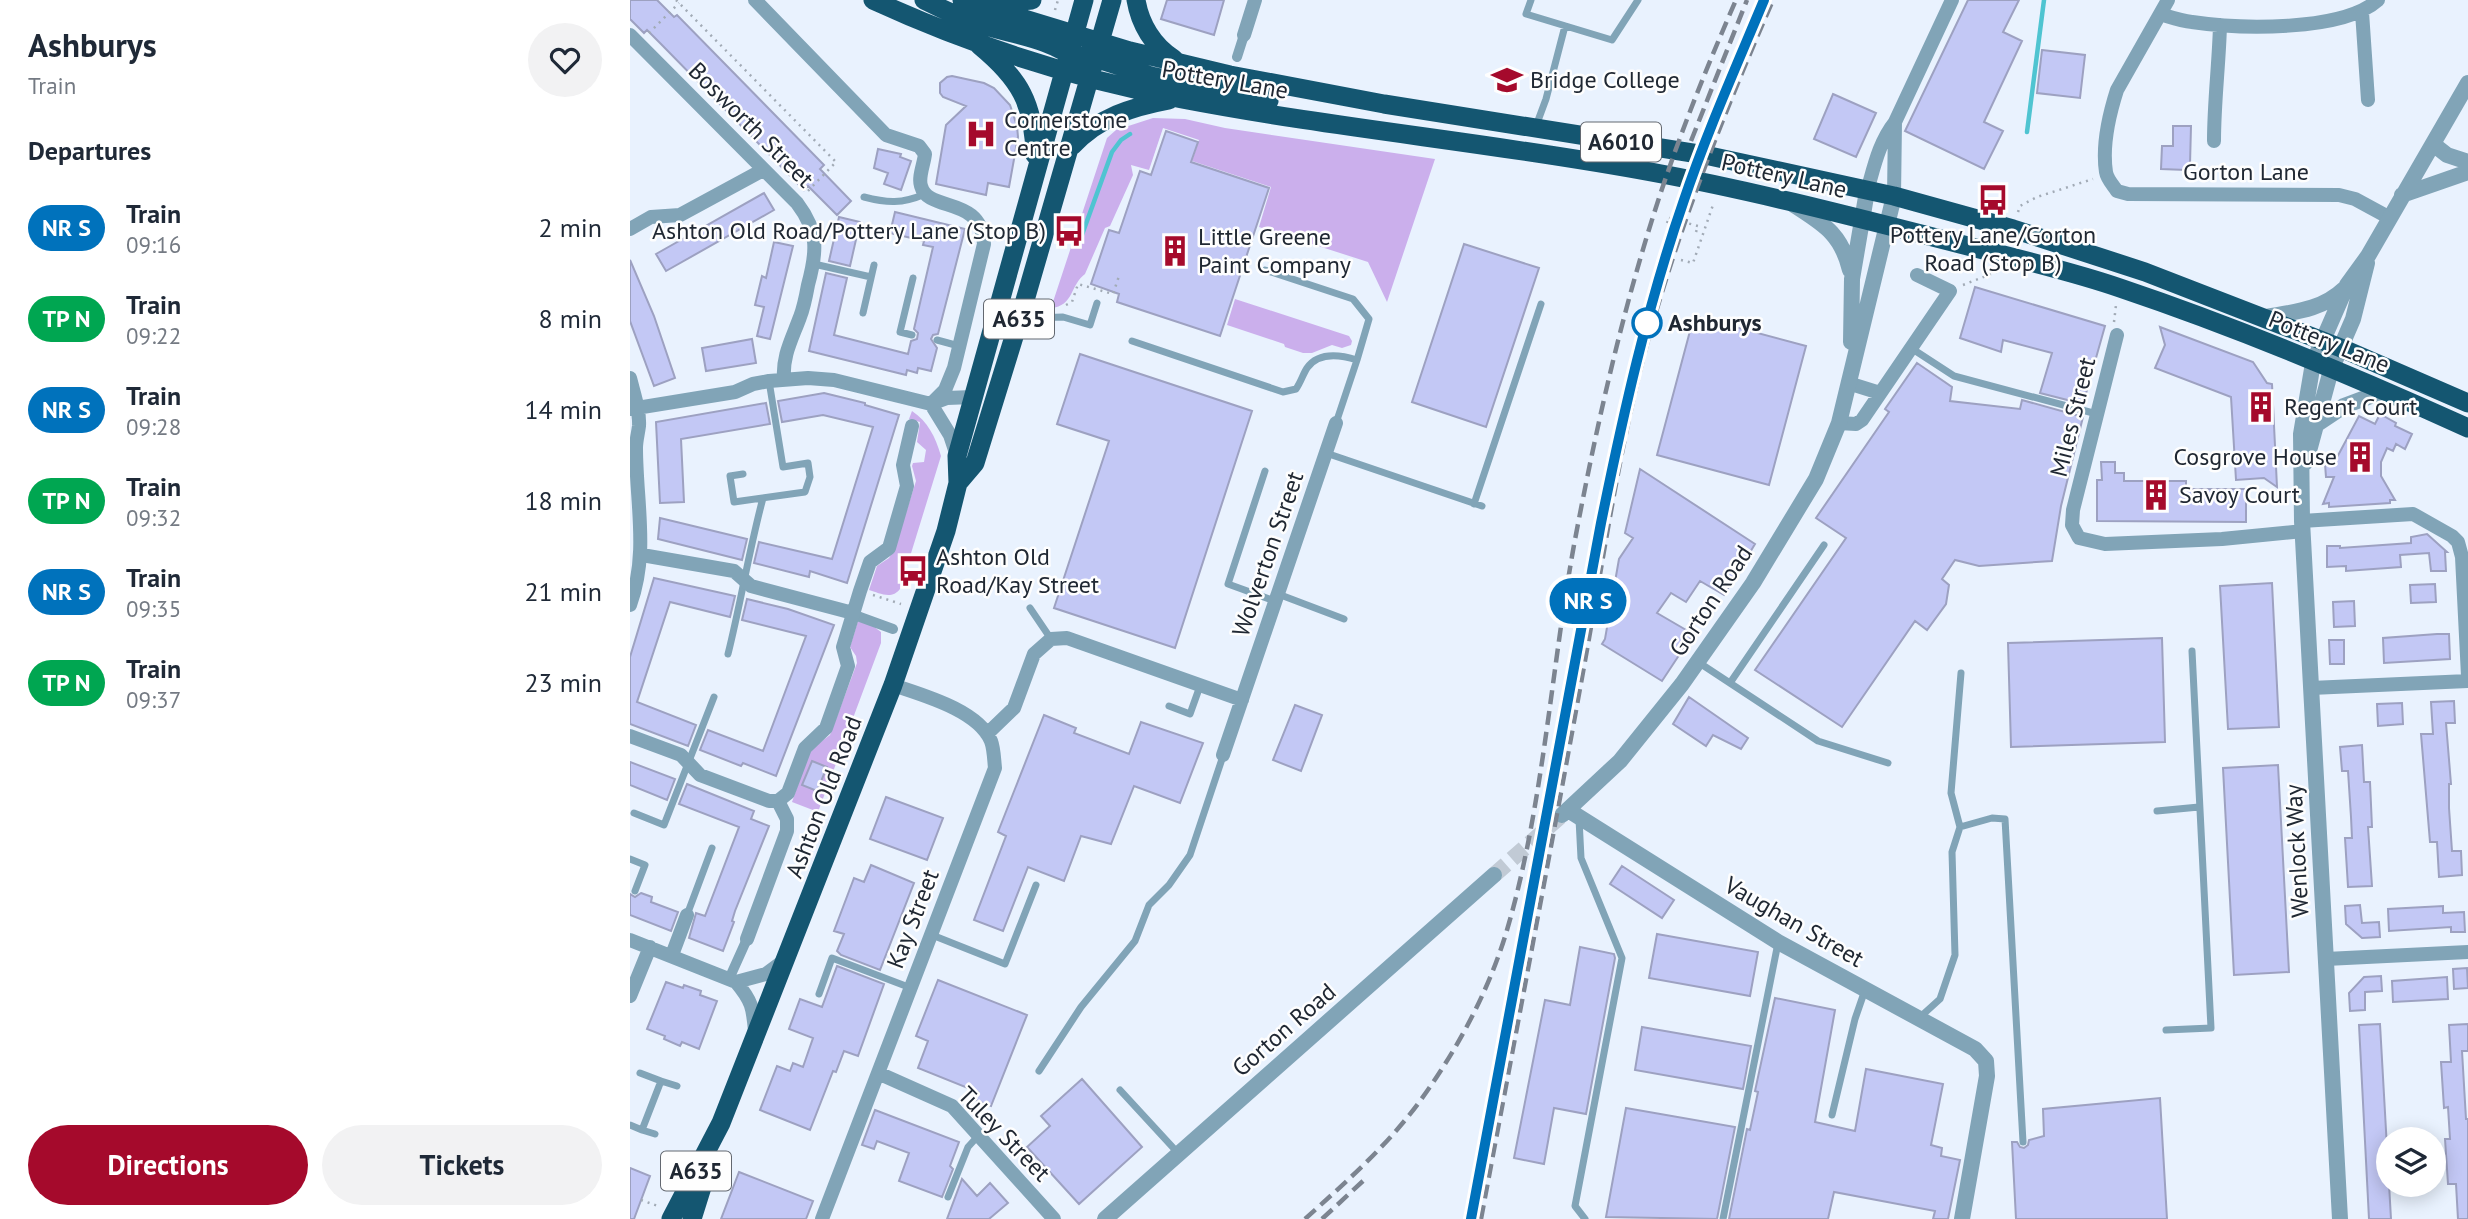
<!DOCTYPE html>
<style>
body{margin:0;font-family:"PT Sans",sans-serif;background:#f2f2f3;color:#1f2937;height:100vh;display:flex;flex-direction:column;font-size:26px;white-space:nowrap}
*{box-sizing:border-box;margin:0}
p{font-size:23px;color:#747a83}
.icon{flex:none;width:38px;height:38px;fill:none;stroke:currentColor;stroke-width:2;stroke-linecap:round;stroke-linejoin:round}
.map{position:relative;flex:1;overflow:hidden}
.panel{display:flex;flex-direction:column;background:#fff;width:630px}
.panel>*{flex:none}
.badge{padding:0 14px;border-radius:23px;font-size:24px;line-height:46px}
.controls{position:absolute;left:1746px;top:1127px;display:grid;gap:14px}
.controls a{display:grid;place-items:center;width:70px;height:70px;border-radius:50%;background:#fff;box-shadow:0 4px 18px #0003;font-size:35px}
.map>.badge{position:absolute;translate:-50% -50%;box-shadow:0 0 0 4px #fff}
h2{padding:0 28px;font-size:26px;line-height:63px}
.round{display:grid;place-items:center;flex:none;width:74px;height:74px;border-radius:37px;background:#f2f2f3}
.overview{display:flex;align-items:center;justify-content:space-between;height:119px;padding:0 28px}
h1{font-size:33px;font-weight:700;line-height:52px}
.button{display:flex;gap:14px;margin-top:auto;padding:14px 28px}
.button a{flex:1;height:80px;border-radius:42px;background:#a50a2c;color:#fff;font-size:28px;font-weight:700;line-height:80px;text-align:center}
.button a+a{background:#f2f2f3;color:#1f2937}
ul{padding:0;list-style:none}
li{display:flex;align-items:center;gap:21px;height:91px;padding:0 28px}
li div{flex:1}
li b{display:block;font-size:26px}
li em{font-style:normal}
li .badge{min-width:77px;font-weight:700;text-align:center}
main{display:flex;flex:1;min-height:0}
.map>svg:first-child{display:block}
</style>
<main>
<section class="panel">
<div class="overview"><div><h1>Ashburys</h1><p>Train</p></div><a class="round"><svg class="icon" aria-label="heart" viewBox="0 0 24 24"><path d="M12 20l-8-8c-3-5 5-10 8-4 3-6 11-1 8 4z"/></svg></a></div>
<h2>Departures</h2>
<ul>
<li><span class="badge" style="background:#0072bc;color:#fff">NR S</span><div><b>Train</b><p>09:16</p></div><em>2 min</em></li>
<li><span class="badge" style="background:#00a651;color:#fff">TP N</span><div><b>Train</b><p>09:22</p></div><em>8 min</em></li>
<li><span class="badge" style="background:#0072bc;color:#fff">NR S</span><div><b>Train</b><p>09:28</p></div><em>14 min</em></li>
<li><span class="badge" style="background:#00a651;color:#fff">TP N</span><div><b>Train</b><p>09:32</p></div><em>18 min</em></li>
<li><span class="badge" style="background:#0072bc;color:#fff">NR S</span><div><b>Train</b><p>09:35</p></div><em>21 min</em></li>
<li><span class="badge" style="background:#00a651;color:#fff">TP N</span><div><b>Train</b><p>09:37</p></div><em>23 min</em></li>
</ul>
<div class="button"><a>Directions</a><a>Tickets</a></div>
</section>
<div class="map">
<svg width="1838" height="1219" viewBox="0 0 1838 1219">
<rect width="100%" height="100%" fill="#e9f2fe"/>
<path fill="#cbafec" d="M523,118l32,1 40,9 210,31 -48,143 -19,-40 -109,-35 12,-40 -79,-26 7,-21 -36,-12 -14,42 -18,-5 2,10 -23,51 -5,2 -20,46c-15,11 -11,32 -34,34l56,-170 9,-8z
M605,299l114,37 3,5 -1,4 -9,3 -10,-3 -20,8h-9l-18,-6 -1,-3 -57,-19z
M282,411c16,11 23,25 29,45l-41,133c-8,11 -21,4 -31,1l8,-24 12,-8 5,-8 22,-69 -4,-15 1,-3 11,-1 2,-12 -9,-8 3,-20 -11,-3z
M228,621l15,5 8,6v11l-63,169 -26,-10 18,-52 20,-15 27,-72 -1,-7 -6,-9z"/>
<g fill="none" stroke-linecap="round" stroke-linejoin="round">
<path stroke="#4fc4d1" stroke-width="4.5" d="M1397,132l17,-132
M449,243l33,-91 9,-12 9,-6"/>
</g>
<path fill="#c3c8f5" stroke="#9da1c1" stroke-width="2" d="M0,0h27l17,17 3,-2 147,150 -4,4 31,32 -14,14 -29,-29 -4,4 -144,-147 -13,-13 -3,3 -14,-14z
M537,0h57l-10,35 -53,-16z
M1338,0h51l-16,32 19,9 -38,81 19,9 -19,38 -79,-38z
M1412,50l43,5 -5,43 -43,-5z
M322,76l32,7 10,5 16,17 7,21 1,11 -9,50 -21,-4 -2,12 -50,-11 10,-59 20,-19 -23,-9 -3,-4v-10l7,-6z
M1203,94l43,19 -20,44 -42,-18z
M1543,126h18l-1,39 -4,5 -25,-1 1,-23h11z
M536,131l32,11 -7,20 78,26 -49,148 -103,-34 2,-8 -28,-10 18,-54 10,3 21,-62 11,4z
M248,149l23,5 -1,3 11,4 -10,29 -17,-6 4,-11 -14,-5z
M134,193l10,17 -108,61 -10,-17z
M265,212l70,17 -27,105 -5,1 -2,4 6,9 -6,23 -13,-3 -1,5 -10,-3 -1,5 -97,-24 17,-78 21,5 -13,57 74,19 3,-13 6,-2 1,-6 -4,-4 19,-82 -10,-2 1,-4 -34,-8z
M209,217l21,5 -10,44 -21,-5z
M144,242l19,4 -23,93 -13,-3 7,-29 -9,-2 7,-29 4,2z
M834,244l75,24 -53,159 -74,-25z
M0,260l24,56 21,62 -21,8 -24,-65z
M1345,287l130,39 -22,78 -43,-11 12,-40 -49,-13 -2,12 -41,-14z
M1064,316l112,30 -37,139 -112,-30z
M1530,327l93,35 14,21 5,1 5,103 -13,-9 -28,2 -5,-83 -76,-29 10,-23z
M122,339l4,24 -50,8 -4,-23z
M450,354l172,57 -77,237 -121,-40 55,-167 -52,-17z
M1287,363l35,24 -2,14 70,8 2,-9 61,17 -22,89 -9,55 -73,5 -24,-6 -13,19 7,6 -3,19 -19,26 -12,-9 -73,106 -87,-57 91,-132 -30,-20 73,-106 -4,-3z
M194,393l41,10v2l34,10 -52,168 -37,-12 -1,6 -55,-14 5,-21 73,17 41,-132 -50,-12 -41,7 -4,-21z
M136,403l4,21 -89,15 3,63 -24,1 -4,-81z
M1750,414l16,9 -1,3 17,8 -7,15 -9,-5 -3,7 -6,-3 -6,14v14l14,24h-5v3l-61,4v-4l-6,1 11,-27h-8l-1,-13 9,-1 25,-47 16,8z
M1471,462h14v11h9v8h62v8h60v33l-149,-1v-41h5z
M1010,469l115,75 -31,51 -24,-14 -14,21 -15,-9 -14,20 36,21 -31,47 -60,-37 3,-5 14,-80 14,-21 -8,-5z
M30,518l87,21 -5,21 -84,-21z
M1797,534l20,18h-2l1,19h-15l-2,-18 -29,2 1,12 -55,4v-5l-19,1v-21h13v2l71,-5v-6z
M24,578l81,18 -5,21 -60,-15 -33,100 59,23 -8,21 -58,-22v-67z
M1642,583l7,144 -51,2 -8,-143z
M1805,584l1,18 -25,1 -1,-18z
M117,599l41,10 46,16 -58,151 -33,-13 -2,3 -41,-16 8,-20 55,21 43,-115 -64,-16z
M1724,601l1,25 -21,1 -1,-25z
M1807,634h12l1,25 -66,4 -1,-25z
M1532,638l3,104 -154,5 -3,-104z
M1699,640h15v24h-14z
M1059,697l59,41 -7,11 -28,-14 -7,11 -33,-22z
M1824,701l1,22h-9l5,61h-2v24l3,43h9l1,24 -23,2 -2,-35h-7l-9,-108h12l-2,-32z
M1772,703l1,21 -25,2 -1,-22z
M665,705l27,10 -21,56 -28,-11z
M414,715l32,13 -2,5 55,21 12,-32 62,21 -23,60 -46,-17 -23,58 -30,-8 -17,45 -36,-14 -25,64 -29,-11 32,-84 -8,-4z
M1732,745l2,37h6l2,45h-4l4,59 -24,1 -3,-49h7l-1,-21 -3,-46h-6l-2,-24z
M182,761l15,6 -10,24 -15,-6z
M0,762l45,17 -8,21 -37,-15z
M1648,765l11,207 -55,3 -11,-207z
M57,784l67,27 -3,8 18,7 -34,85 -3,10 2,1 -11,29 -34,-13 7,-25 9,3 34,-89 -60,-23z
M256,797l57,21 -16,42 -57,-21z
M241,865l43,18 -34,87 -39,-15 -4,-4 7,-17 -10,-3 20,-53 10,4z
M992,866l52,34 -12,18 -52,-34z
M11,893l11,4 -1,5 27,10 -7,19 -41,-16v-21l5,3z
M1730,905l2,18 17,-1 1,15 -18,1 -16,-14 -1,-18z
M1813,906v7l21,-1 1,20h-14v-5l-62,4 -1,-22z
M1027,934l101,18 -8,44 -101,-18z
M950,947l34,7 1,4 -29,156 -32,-6 -10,56 -30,-6 31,-158 25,5z
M207,966l47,18 -26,72 -14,-5 -8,21 -3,-1 -23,59 -50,-20 17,-44 13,5 3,-8 10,4 10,-29 -24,-9 11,-30 22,8z
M1837,968l1,20 -14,1 -1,-20z
M1751,976l1,15 -17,1v18l-15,1 -1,-18 15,-16z
M1817,977l1,22 -55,3 -1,-21z
M308,980l89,35 -36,91 -16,-6 3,-8 -60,-24 10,-27 -12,-5z
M36,982l17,6 1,-3 17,6 -1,4 17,6 -18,48 -17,-7 -2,4 -16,-7 1,-3 -18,-7z
M1145,998l60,12 -20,112 40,9 11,-62 77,15 -12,61 11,3 -1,8 19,4 -12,59h-15l2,-8 -101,-19 -6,27h-99l18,-90 3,1 8,-38 -3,-1z
M1750,1024l11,195h-22l-10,-194z
M1838,1024v27h-6l4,68h2v100h-10l-2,-35h-8l-3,-45h5l-2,-32 -4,1 -3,-46h10l-2,-37z
M1012,1027l109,19 -8,43 -108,-19z
M452,1079l60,68 -63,57 -52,-57 23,-21 -9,-10z
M1530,1098l7,121h-151l-4,-77h5l3,5 4,1 4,-3 1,-5 15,-4 -1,-27z
M996,1108l109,19 -18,92 -111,-2z
M245,1110l84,32 -9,24 3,3 -11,28 -43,-16 10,-28 -32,-12 -3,8 -12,-4z
M0,1168l20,8 -16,43h-4z
M109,1172l74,29 -7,18h-85z
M332,1179l15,17 13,-13 18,20 -19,16h-42z"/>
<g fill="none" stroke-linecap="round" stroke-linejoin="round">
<path stroke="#c1cad5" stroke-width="16" stroke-dasharray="16 8" stroke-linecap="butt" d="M864,875l68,-60"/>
<path stroke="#a2abb6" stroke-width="2.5" stroke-dasharray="2 5" stroke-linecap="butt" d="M46,0l160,162 -30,31
M425,10l3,-10
M19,33l30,-30
M1388,212l2,-6 17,-9 56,-18
M1037,223l2,-5
M1066,232l2,-6
M1051,260l12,3 21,-61
M1333,285l33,-13
M436,305l6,-3 6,-18 35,10 6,-18
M1484,322l2,-17
M243,595l28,9
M11,1200l17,6"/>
<path stroke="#81a4b7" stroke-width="7" d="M901,0l-5,14 86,26 26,-40
M906,126l10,-27 19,-73
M234,197c23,6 38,7 61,-3
M184,264l57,13
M635,270l88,29 16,20 -12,41
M233,313l11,-48
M392,314l11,4 30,-1 27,8 7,-22
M282,335l-12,-3 13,-54
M307,340l22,6
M502,341l151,51 13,-3c5,-7 7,-15 11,-21 12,-17 34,-13 50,-8l-21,63
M1281,348l43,28 143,38
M696,453l156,53
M635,471l-37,113 47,17
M113,474l-13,2 4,26 71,-10 5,-15 -2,-14 -25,4 -14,-86
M844,504l67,-200
M648,594l66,25
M400,608l21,31
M98,654c13,-52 21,-104 35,-156
M1068,662l120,79 70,22
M1100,683l94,-138
M539,706l21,8 10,-28
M1527,811l42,-4
M4,813l30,12 50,-128
M949,819l2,39 41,100 -47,248 10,13
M1330,827l-9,-34 10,-120
M0,859l15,6 -10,26
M57,915l25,-67
M302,935l73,29 31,-79
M189,994l13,-36 79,30
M1289,1018l21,-19 15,-44 -3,-103 8,-25 32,-9 13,1 18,323
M1536,1030l45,-2 -19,-377
M409,1071l42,-64 54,-66 14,-36 20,-20 21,-30 33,-99
M31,1081l16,5
M490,1090l58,63
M1202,1115l23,-96 10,-29
M0,1125l12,5 19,-49 -21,-8
M12,1130l13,4
M318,1197l20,-50 10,-11
M1093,1219l55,-276"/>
<path stroke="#81a4b7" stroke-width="10" d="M607,57l7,-22
M223,613l7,4 33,12
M99,979l18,-40"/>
<path stroke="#81a4b7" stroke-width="14" d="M125,0l131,135 33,11 6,8c-1,10 -7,23 -4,32 7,27 61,9 63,58l-30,124 -9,22 -14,14
M1538,0l-51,90c-8,25 -15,56 -11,82 1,7 7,13 11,19l11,3 211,1 16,4 35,19
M1732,12l6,88
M1530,14c10,3 21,7 32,8 47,7 150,10 186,-22
M0,35l167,168c22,29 20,49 11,82 -2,11 -4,22 -8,32 -8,22 -18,39 -16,63
M614,35l11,-35
M1584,141c0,-39 5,-77 6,-116
M1237,191c7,-24 12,-49 28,-69l57,-122
M1264,196l1,-74
M0,229l21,-12 29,-2 83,-45
M1487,335l-44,175 -1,15 7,13 26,6 117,-5 81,-8
M0,378c4,16 10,33 9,48 -1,8 -3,15 -3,22 0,54 13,105 -6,157
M1218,383l32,10
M301,404l19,31 7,21
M0,409l105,-17 18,-8 16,-3 39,-3 26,2 97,24 16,-6 26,-1
M1209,423l17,1 6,-4 88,-129 -33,-16
M1672,521l111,-7 39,22 6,6 4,15 6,119
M12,555l92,16 17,15 102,27
M1681,688l157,-7
M357,734l27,-26 20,-54 17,-15 16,-1 175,62
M0,736l51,19 19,20 69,26h9
M593,755l113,-332
M117,939l40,-108v-12l-9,-18 10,-8 17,-45 21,-20 22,-62 -5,-19 17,-56 10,-29 19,-14 18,-62 -4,-21 9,-39
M0,940l106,42c16,19 17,26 19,49
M42,955l15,-40
M1696,959l142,-7
M106,982l30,-8 19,-14
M0,996l20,-49
M248,1073l74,33 102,113
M192,1219l173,-451c-1,-9 -1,-19 -4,-27 -13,-31 -69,-46 -98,-56"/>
<path stroke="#81a4b7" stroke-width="16" d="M1803,144l14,11 21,7
M1772,195l66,-23
M1164,205c29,19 47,28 56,65
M1636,317c28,-5 56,-7 78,-28
M1221,342l1,-63 15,-88
M1687,424l27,-18 40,-15
M1676,462l25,-92 22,-51 14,-56
M938,810l210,132 197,107 11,12 1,15 -25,143
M932,815l58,-54 62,-77 71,-101 63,-104 23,-56 55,-227
M475,1219l389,-344
M1710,1219l-38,-698 -1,-87 12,-71 34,-78 21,-29 100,-173"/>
<path stroke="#145671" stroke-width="19" d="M243,0c98,45 204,79 309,99 156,30 314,44 469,73 104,19 207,46 309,72 53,14 108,26 160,44 116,39 236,89 348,140
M294,0c16,8 33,16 50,22 32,12 76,15 102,38
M332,0l168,51 100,24 154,29 321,51 189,41 119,33 132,43 196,76 127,55
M506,0c4,24 17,46 38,59
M359,4l43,-4
M350,46c40,33 54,58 55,109
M455,55l66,21 118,25
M442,146c27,-29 60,-39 97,-46
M328,483l17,-20 46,-149 91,-314
M41,1219l50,-96 172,-438 53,-154 12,-48 -1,-27 127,-456
M62,1219l16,-51"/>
<path stroke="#7c8490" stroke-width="4.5" stroke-dasharray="14 7" stroke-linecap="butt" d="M1061,141l56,-141
M675,1219c41,-37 82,-73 115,-118 37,-51 69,-110 87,-171 36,-122 44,-259 67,-385 22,-117 48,-234 85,-347 22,-67 49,-134 77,-198
M692,1219l41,-38
M851,1219c34,-182 69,-364 102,-547 21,-115 37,-233 69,-346 32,-112 75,-220 121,-326"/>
<path stroke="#a2abb6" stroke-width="2.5" stroke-dasharray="2 5" stroke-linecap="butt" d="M1039,218l29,8"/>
</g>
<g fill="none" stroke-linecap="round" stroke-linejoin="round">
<defs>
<path id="line" d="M841,1219l130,-696c22,-108 46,-216 82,-320 23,-69 53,-136 81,-203"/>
</defs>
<use href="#line" stroke="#fff" stroke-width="16"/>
<use href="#line" stroke="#0072bc" stroke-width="10"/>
</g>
<defs>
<symbol id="university-bare" viewBox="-9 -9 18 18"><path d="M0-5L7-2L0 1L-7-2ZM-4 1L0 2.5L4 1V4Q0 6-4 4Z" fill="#a50a2c" stroke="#fefefe" stroke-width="2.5" paint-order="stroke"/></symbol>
<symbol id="hospital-bare" viewBox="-9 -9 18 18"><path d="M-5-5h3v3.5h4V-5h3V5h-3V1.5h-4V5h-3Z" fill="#a50a2c" stroke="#fefefe" stroke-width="2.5" paint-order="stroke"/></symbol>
<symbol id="bus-bare" viewBox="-9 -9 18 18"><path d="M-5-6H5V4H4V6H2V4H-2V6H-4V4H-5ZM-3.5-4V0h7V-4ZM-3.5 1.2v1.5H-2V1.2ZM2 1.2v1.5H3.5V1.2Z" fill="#a50a2c" stroke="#fefefe" stroke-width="2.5" paint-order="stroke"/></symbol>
<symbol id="building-bare" viewBox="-9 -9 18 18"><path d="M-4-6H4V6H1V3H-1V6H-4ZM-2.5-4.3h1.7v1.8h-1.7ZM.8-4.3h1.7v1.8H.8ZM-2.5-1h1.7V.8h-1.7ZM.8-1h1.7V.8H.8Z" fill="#a50a2c" stroke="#fefefe" stroke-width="2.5" paint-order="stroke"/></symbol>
</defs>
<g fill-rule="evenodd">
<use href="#university-bare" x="855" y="58" width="44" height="44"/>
<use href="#hospital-bare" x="329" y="112" width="44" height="44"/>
<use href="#bus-bare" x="1341" y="178" width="44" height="44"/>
<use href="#bus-bare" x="417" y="209" width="44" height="44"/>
<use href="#building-bare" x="523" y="229" width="44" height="44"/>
<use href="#building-bare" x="1609" y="385" width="44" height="44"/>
<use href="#building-bare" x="1708" y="435" width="44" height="44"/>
<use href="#building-bare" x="1504" y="473" width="44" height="44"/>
<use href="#bus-bare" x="261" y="549" width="44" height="44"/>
</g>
<circle fill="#fff" stroke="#0072bc" stroke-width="3.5" cx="1017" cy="323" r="14"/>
<g text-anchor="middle" stroke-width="5" stroke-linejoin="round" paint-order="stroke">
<g fill="#fefefe" stroke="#636870" stroke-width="2">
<rect x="951" y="122.5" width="80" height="39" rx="5"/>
<rect x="354" y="299.5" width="70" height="39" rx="5"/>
<rect x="31" y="1151.5" width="70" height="39" rx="5"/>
</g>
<g font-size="23" font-weight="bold" fill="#202833">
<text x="991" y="150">A6010</text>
<text x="389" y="327">A635</text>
<text x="66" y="1179">A635</text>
</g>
<g font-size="24" fill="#202833" stroke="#fefefe">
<text transform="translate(595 80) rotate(10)" y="8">Pottery Lane</text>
<text transform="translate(121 125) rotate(45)" y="8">Bosworth Street</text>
<text x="1616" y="180">Gorton Lane</text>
<text transform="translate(1154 176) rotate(13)" y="8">Pottery Lane</text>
<text transform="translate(1699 342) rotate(22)" y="8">Pottery Lane</text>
<text transform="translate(1443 417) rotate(-76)" y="8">Miles Street</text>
<text transform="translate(638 554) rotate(-71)" y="8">Wolverton Street</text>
<text transform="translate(1081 601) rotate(-56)" y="8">Gorton Road</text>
<text transform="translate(194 797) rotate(-69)" y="8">Ashton Old Road</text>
<text transform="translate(1667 851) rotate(-93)" y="8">Wenlock Way</text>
<text transform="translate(283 919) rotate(-69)" y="8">Kay Street</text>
<text transform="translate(1164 922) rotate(30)" y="8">Vaughan Street</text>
<text transform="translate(654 1030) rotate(-41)" y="8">Gorton Road</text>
<text transform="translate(374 1134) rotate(46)" y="8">Tuley Street</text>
</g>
<g font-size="24" fill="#202833" stroke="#fefefe" text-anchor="start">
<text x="900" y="88">Bridge College</text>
<text x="374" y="128">Cornerstone<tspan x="374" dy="28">Centre</tspan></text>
<text x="416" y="239" text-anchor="end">Ashton Old Road/Pottery Lane (Stop B)</text>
<text x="1363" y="243" text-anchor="middle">Pottery Lane/Gorton<tspan x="1363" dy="28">Road (Stop B)</tspan></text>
<text x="568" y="245">Little Greene<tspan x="568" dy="28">Paint Company</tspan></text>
<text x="1654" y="415">Regent Court</text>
<text x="1707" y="465" text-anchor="end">Cosgrove House</text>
<text x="1549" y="503">Savoy Court</text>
<text x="306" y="565">Ashton Old<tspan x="306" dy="28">Road/Kay Street</tspan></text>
</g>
<g font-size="24" font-weight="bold" fill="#202833" stroke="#fefefe" text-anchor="start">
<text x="1038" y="331">Ashburys</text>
</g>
</g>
</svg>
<div class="controls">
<a><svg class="icon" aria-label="layers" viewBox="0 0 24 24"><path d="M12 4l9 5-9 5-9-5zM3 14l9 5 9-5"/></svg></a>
</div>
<b class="badge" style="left:958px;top:601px;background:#0072bc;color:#fff">NR S</b>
</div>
</main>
